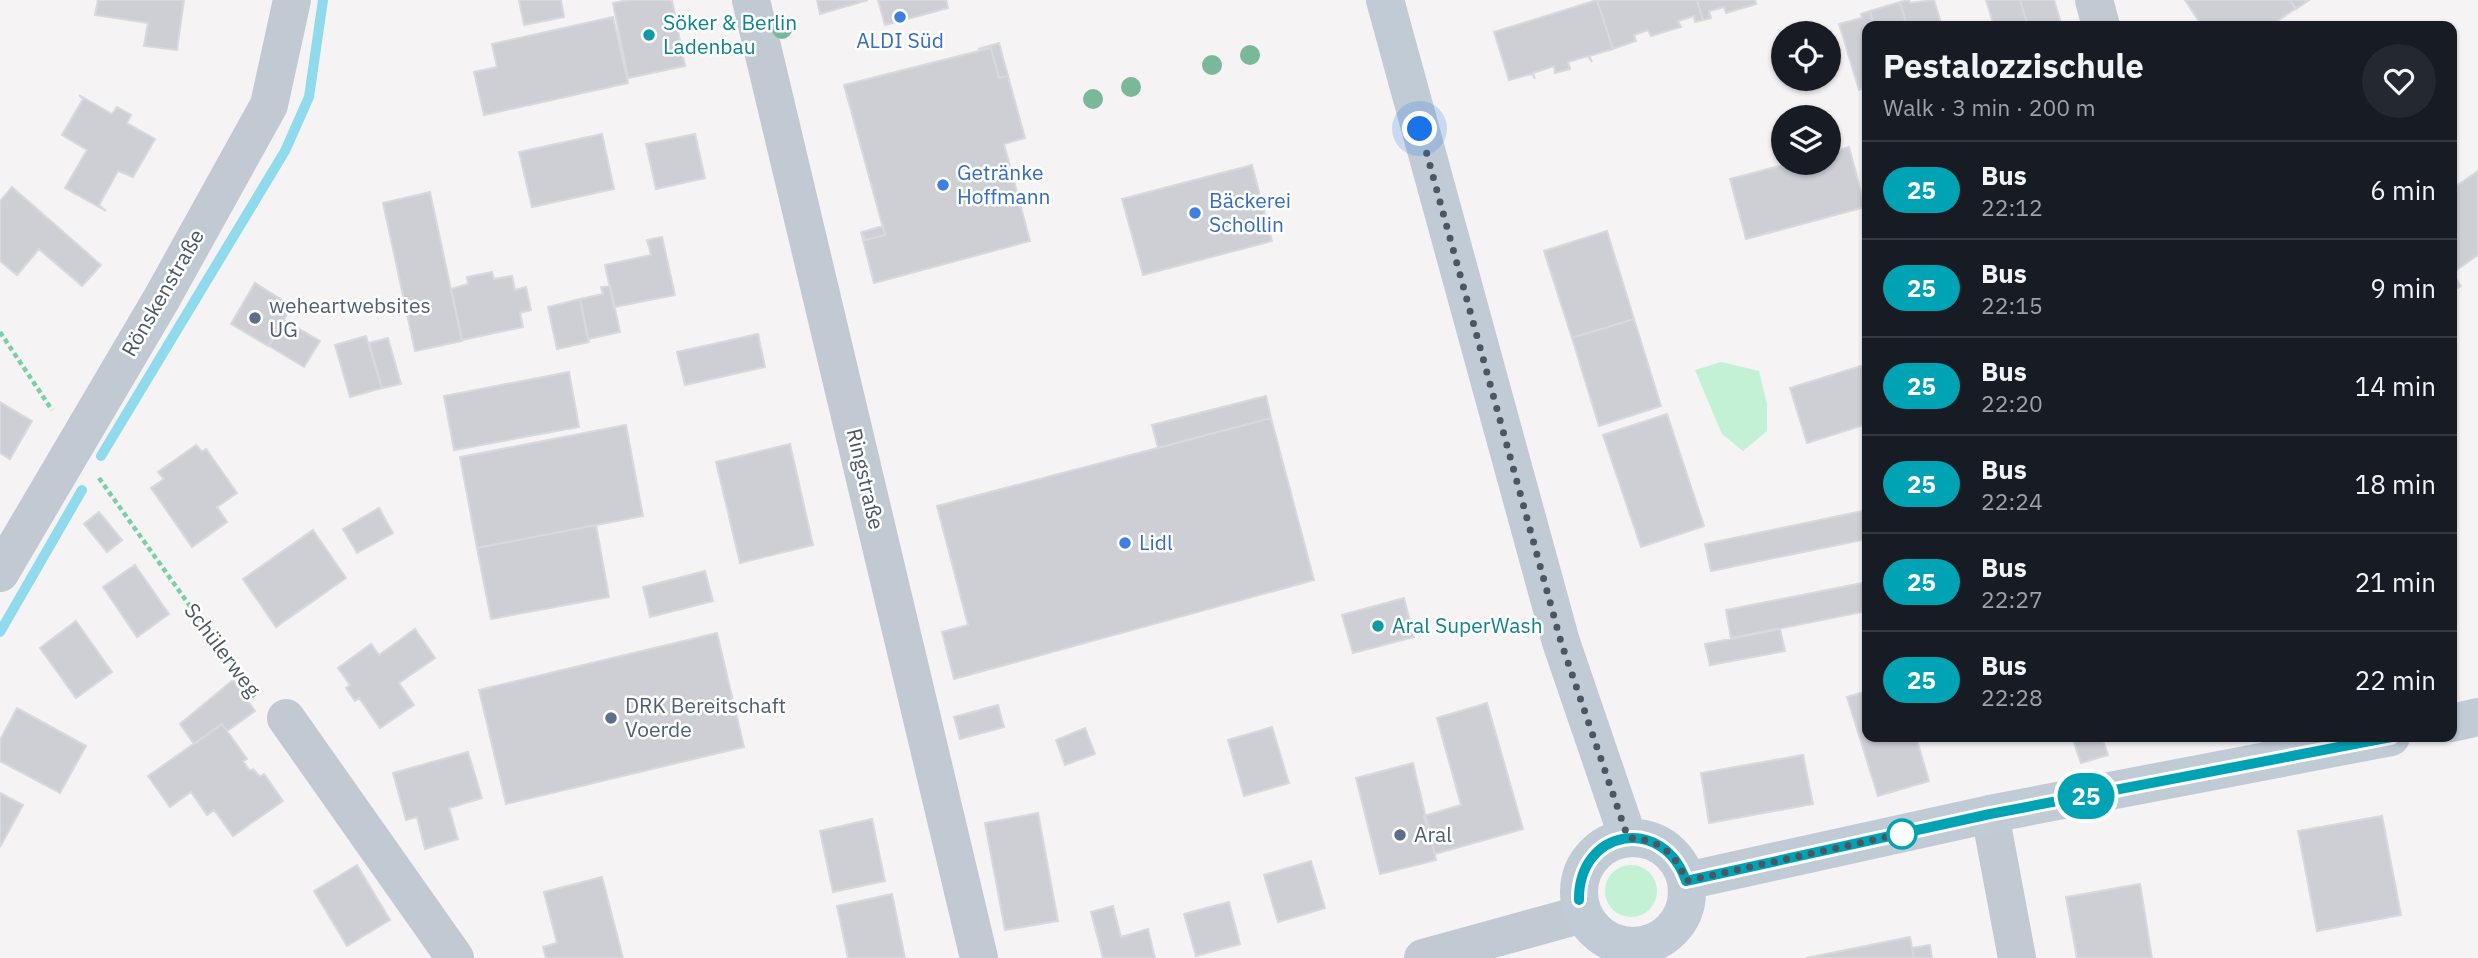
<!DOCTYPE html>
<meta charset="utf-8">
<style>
body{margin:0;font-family:"IBM Plex Sans",sans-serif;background:#242831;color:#f1f3f6;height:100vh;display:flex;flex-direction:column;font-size:26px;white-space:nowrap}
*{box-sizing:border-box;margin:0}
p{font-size:23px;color:#9ea1a6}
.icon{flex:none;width:38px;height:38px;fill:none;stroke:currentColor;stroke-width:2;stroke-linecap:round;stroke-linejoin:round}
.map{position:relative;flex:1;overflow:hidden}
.side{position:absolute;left:1862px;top:21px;width:595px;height:721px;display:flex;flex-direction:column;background:#171b24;border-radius:14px;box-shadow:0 2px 5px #0004}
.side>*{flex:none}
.badge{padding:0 14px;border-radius:23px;font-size:24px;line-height:46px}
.fabs{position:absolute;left:1771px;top:21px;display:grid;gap:14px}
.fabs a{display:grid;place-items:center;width:70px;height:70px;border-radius:50%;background:#171b24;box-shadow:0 2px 5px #0004;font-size:35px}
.you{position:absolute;width:35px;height:35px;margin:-18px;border:5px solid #fff;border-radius:50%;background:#1a73e8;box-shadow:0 0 0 10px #1a73e833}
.map>.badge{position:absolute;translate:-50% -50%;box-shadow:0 0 0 4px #fff}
.round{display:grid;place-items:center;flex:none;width:74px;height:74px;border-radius:37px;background:#242831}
.summary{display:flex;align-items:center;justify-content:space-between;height:119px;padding:0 21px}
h1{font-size:33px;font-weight:700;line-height:52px}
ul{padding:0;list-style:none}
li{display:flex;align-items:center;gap:21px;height:98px;padding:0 21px;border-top:2px solid #363941}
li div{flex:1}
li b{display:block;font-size:26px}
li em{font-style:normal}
li .badge{min-width:77px;font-weight:700;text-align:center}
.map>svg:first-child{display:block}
</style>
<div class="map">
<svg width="2478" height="958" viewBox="0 0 2478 958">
<rect width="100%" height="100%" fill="#f5f3f3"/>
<path fill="#c3f1d5" d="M1721,362l38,9 8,33v27l-24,20 -21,-17 -27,-64z
M1605 891a26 26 0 1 1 52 0a26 26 0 1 1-52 0Z"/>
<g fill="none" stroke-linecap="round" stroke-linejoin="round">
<path stroke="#90daee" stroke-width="10" d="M101,456l184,-305 24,-54 14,-97
M0,632l82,-142"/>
</g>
<path fill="#cdcfd5" stroke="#d7d9de" stroke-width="2" d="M98,0h86l-7,50 -33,-4 4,-23 -53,-8z
M519,0h42l3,17 -40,8z
M629,0h43l13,66 -57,12 -15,-75z
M817,0h51l-48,14z
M878,0h68l2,8 -63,17z
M1597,0h100l6,20 -8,2 -1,-6 -16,5 3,6 -30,9 -3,-6 -14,5 2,6 -23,8z
M1597,0l16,49 -24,7 3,6 -4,-6 -20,6 2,7 -15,4 -1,-7 -21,7 2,6 -3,-5 -23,6 -15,-48z
M1697,0h58l1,4 -30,9 -2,-6 -15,4 2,7 -8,2z
M1909,0l1,3 24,-3 8,26h-35l-7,-24z
M1986,0h34l8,26h-34z
M2020,0h34l8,26h-34z
M2185,0h105l5,9 -25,17h-68z
M2290,0h19l-13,9z
M1900,2l7,24h-33l-4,-15z
M1870,11l4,15h-7v61l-8,3 -20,-66 23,-6 -1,-4z
M613,17l15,66 -144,32 -10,-43 23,-5 -5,-23z
M999,43l9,33 -9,2 -8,-30 -13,1z
M991,48l8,30 9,-2 17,62 -21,6 26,97 -156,42 -13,-51 4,8 20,-5 -41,-150z
M79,95l33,19 5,-7 14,8 -4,8 28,16 -22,38 -15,-6 -19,34 7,6 -41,-23 22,-38 -25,-15 21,-36z
M602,134l12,55 -82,18 -13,-55z
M695,134l10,44 -49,11 -10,-45z
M1849,147l16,60 -119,32 -16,-60 61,-16h38v-10z
M1252,165l20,76 -129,34 -21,-76z
M2478,171v84l-26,18v-84z
M12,187l89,78 -19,21 -43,-37 -22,26 -17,-14v-60z
M430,192l32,149 -47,10 -32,-148z
M883,226l2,9 -20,5 -3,-8z
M1607,231l27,88 -62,19 -28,-87z
M662,237l13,58 -61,12 -9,-42 46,-10 -4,-15z
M492,272l2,7 18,-3 3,14 11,-3 5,23 -11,3 3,14 -61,13 -11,-51 17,-5 -1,-7z
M2452,273l9,13 -9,6z
M255,283l37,23 -24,40 -37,-22z
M610,286l10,46 -32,7 -8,-40 23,-5 -2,-7z
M580,299l9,43 -32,7 -9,-42z
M1634,319l27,87 -62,20 -27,-88z
M284,320l36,21 -16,26 -35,-21z
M758,334l7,33 -80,18 -8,-33z
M366,336l16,52 -32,9 -15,-52z
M388,338l13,46 -19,4 -13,-45z
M1867,364v60l-60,19 -17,-55z
M569,372l10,55 -125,23 -10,-54z
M1266,396l5,22 -113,30 -6,-23z
M0,402l32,19 -22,38 -10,-6z
M1667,414l37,112 -63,21 -38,-112z
M1271,418l43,162 -360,99 -12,-47 26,-7 -31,-119z
M626,425l17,91 -166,32 -17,-91z
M790,444l23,101 -73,18 -24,-101z
M196,445l6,7 4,-3 31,44 -20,14 10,15 -35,25 -41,-59 13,-9 -6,-7z
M379,508l14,25 -36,20 -14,-24z
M1867,510v29l-156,32 -6,-27z
M99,512l23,28 -15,12 -23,-28z
M596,525l13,72 -118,22 -14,-71z
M313,530l33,48 -70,49 -33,-48z
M135,565l34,49 -32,23 -34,-50z
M705,571l8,30 -63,16 -7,-30z
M1867,582v29l-136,27 -5,-28z
M1404,598l10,39 -61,16 -11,-38z
M76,621l36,51 -36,26 -36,-50z
M415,629l20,29 -36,25 15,22 -34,23 -21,-30 -4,3 -9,-13 4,-3 -12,-17 33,-24 8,11z
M1780,629l5,22 -75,14 -5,-21z
M717,633l27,114 -238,57 -27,-114z
M233,680l22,31 -28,20 -5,-7 -28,20 -14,-20z
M1867,691v46h49l13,44 -51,15 -31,-99z
M1487,703l36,126 -88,25 -11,-38 37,-11 -24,-87z
M998,705l6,22 -44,12 -6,-22z
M17,708l69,38 -26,47 -60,-32v-21z
M222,724l25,35 -4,2 7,10 3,-2 7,8 4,-3 19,27 -50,35 -19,-26 -7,5 -16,-23 -21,15 -22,-31z
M1272,727l17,56 -45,13 -16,-56z
M1085,728l10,26 -30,11 -9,-25z
M2072,737h30l6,18 -27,8z
M468,752l14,46 -33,10 9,31 -33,10 -8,-32 -11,3 -13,-47z
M1803,755l10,49 -104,19 -8,-50z
M1413,763l23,97 -56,14 -24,-96z
M0,793l23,12 -23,42z
M1038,813l20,108 -53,9 -20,-107z
M2382,816l19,99 -84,16 -19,-100z
M872,819l13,62 -52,11 -13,-61z
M1311,861l14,47 -47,14 -14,-47z
M357,865l33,55 -43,26 -33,-55z
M602,877l21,81h-77l-3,-11 14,-4 -13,-51z
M2140,884l12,74h-75l-11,-61z
M892,894l13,64h-57l-11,-52z
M1229,902l11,42 -44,12 -12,-42z
M1113,906l8,31 27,-8 7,29h-52l-12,-46z
M1910,937l4,21h-108z
M1930,945l2,13h-18l-2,-10z"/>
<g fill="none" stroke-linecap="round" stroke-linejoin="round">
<path stroke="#7ad0a6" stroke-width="4.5" stroke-dasharray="5 3.5" stroke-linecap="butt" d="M0,332l52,78
M99,478l157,221"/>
<path stroke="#c1cad2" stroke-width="38" d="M751,0l228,958
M2094,0l7,26
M0,573l162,-275 107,-193 23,-105
M286,718l169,240
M1990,814l27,144
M1423,958l160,-44"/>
<path stroke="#c1cbd6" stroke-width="38" d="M1385,0l176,642 67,196
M2452,723l26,-6
M1579 892a54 54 0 1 1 108 0a54 54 0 1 1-108 0Z
M1686,881l304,-67 401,-77"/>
</g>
<g fill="#7bb799">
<circle cx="782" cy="29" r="10"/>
<circle cx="1250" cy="55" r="10"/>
<circle cx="1212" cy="65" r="10"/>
<circle cx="1131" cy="87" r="10"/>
<circle cx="1093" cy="99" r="10"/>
</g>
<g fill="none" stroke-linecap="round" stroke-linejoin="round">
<defs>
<path id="line" d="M1579,900c-1,-71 84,-86 107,-19l304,-67 401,-77"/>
</defs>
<use href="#line" stroke="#fff" stroke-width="16"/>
<use href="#line" stroke="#00a3b4" stroke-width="10"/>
<path stroke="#4a5661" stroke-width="7" stroke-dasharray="0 12.6" d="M1420,129l141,513 67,196c31,1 48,15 58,43l228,-50 -12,3"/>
</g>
<g fill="#3f7fe0" stroke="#fff" stroke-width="2.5">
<circle cx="900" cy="17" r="7"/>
<circle cx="943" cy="185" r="7"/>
<circle cx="1195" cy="213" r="7"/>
<circle cx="1125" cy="543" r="7"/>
</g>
<g fill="#0f9aa8" stroke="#fff" stroke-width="2.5">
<circle cx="649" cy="35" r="7"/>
<circle cx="1378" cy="626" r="7"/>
</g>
<g fill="#5c6f8a" stroke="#fff" stroke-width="2.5">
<circle cx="255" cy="318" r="7"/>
<circle cx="611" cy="718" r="7"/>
<circle cx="1400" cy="835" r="7"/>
</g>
<circle fill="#fff" stroke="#00a3b4" stroke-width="3.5" cx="1902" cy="834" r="14"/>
<g text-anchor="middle" stroke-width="5" stroke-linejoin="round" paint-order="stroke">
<g font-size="21" fill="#0d838f" stroke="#fff" text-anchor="start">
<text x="663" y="30">Söker &amp; Berlin<tspan x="663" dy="24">Ladenbau</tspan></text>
<text x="1392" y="633">Aral SuperWash</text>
</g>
<g font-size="21" fill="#366cbe" stroke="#fff" text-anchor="start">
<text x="900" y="48" text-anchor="middle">ALDI Süd</text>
<text x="957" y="180">Getränke<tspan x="957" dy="24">Hoffmann</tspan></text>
<text x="1209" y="208">Bäckerei<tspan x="1209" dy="24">Schollin</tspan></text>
<text x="1139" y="550">Lidl</text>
</g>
<g font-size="21" fill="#4a5661" stroke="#fff">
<text transform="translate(163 293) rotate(-60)" y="7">Rönskenstraße</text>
<text transform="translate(865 479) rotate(77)" y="7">Ringstraße</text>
<text transform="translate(222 650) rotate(53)" y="7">Schülerweg</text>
</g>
<g font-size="21" fill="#4e5e75" stroke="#fff" text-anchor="start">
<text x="269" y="313">weheartwebsites<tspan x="269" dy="24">UG</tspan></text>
<text x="625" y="713">DRK Bereitschaft<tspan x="625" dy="24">Voerde</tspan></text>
<text x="1414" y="842">Aral</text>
</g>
</g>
</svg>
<div class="fabs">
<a><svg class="icon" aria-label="locate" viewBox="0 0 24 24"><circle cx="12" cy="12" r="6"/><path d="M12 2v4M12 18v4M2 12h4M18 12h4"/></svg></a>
<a><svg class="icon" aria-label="layers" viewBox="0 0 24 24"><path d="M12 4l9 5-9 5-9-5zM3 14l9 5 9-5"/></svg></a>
</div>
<div class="you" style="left:1420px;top:129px"></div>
<b class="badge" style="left:2086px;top:796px;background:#00a3b4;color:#fff">25</b>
<section class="side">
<div class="summary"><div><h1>Pestalozzischule</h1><p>Walk · 3 min · 200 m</p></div><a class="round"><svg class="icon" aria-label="heart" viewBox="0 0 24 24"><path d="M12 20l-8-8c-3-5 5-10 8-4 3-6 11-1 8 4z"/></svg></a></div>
<ul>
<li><span class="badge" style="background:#00a3b4;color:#fff">25</span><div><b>Bus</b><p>22:12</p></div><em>6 min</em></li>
<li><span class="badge" style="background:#00a3b4;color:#fff">25</span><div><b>Bus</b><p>22:15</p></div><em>9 min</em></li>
<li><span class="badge" style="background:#00a3b4;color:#fff">25</span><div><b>Bus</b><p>22:20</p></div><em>14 min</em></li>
<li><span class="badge" style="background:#00a3b4;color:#fff">25</span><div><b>Bus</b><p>22:24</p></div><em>18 min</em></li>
<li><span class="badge" style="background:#00a3b4;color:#fff">25</span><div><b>Bus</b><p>22:27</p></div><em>21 min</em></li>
<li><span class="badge" style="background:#00a3b4;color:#fff">25</span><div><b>Bus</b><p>22:28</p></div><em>22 min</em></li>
</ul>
</section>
</div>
